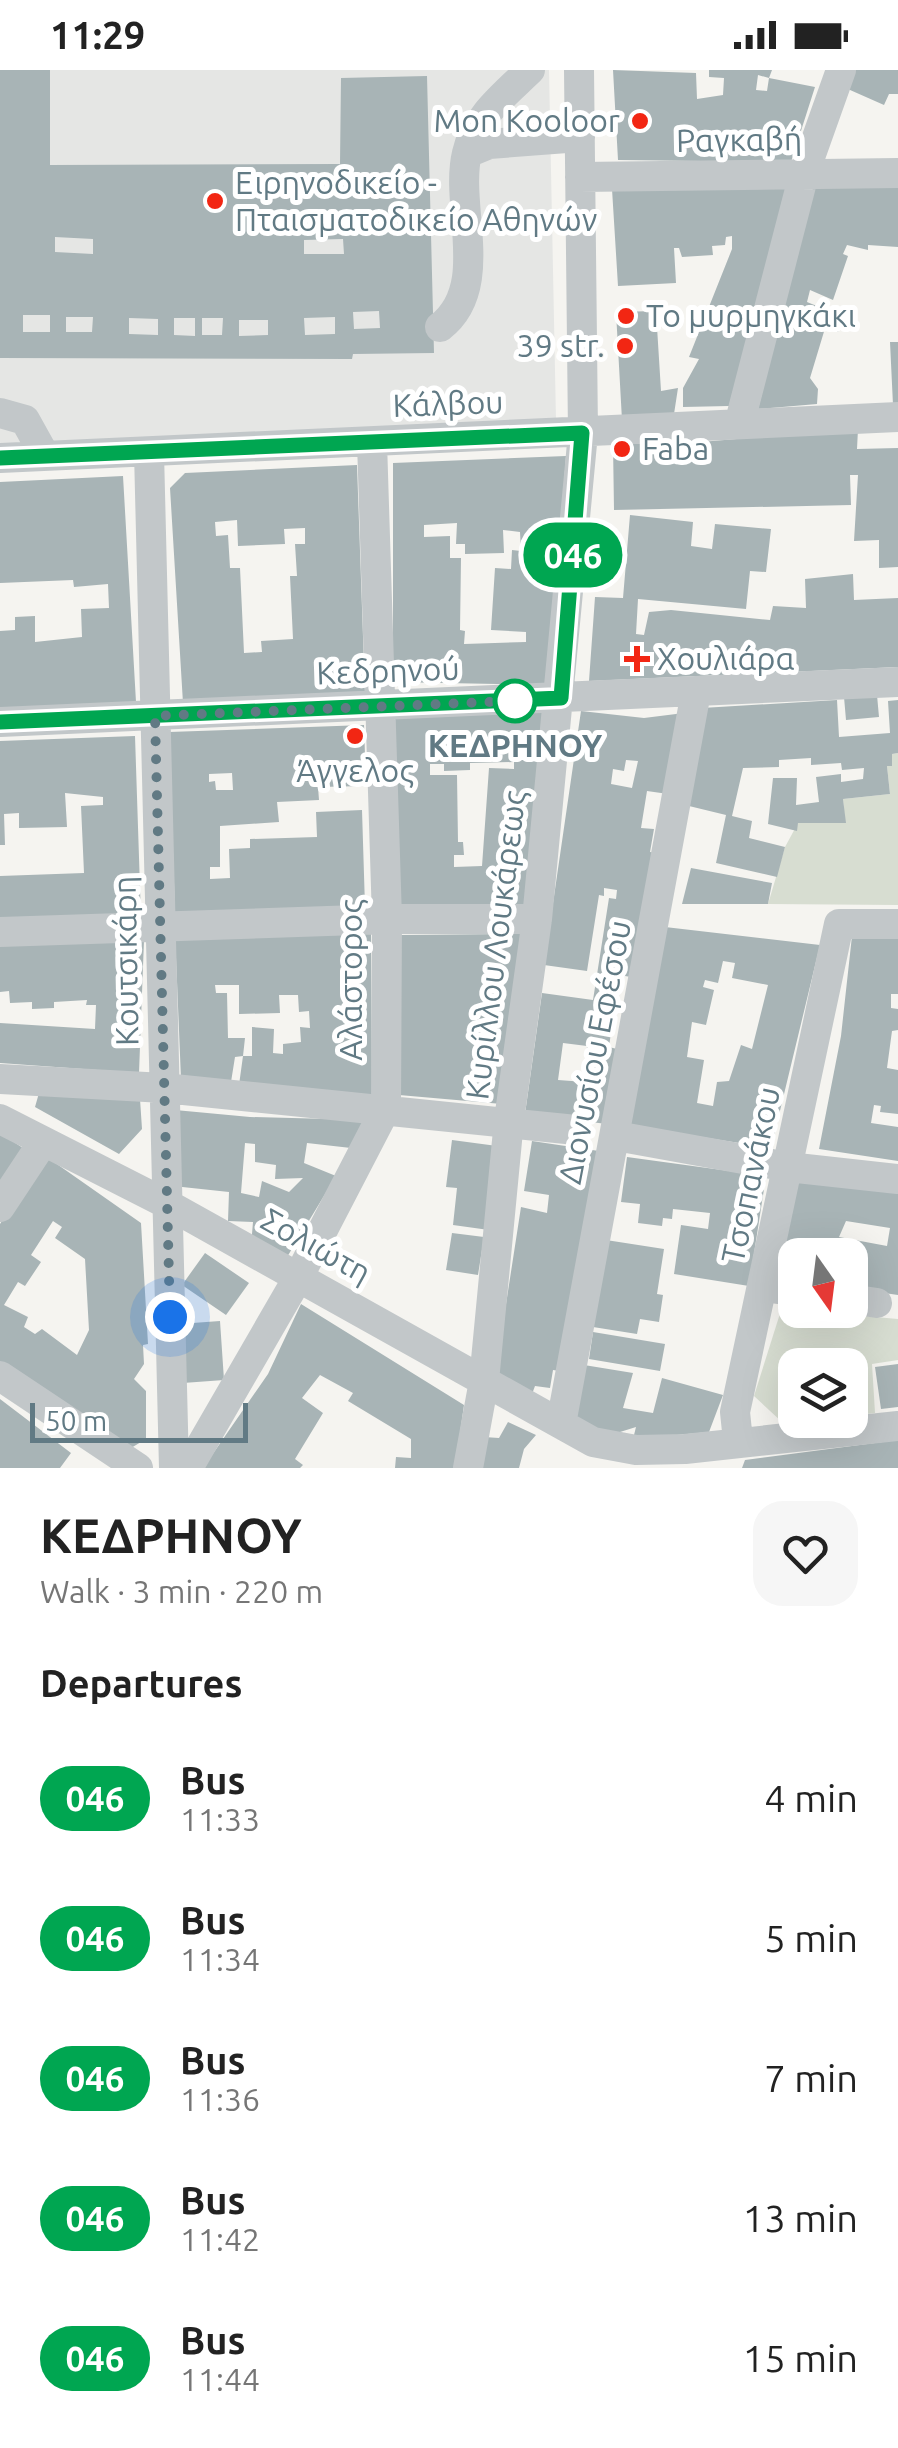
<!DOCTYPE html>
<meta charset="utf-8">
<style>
body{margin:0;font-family:Ubuntu,sans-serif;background:#f6f6f6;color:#222;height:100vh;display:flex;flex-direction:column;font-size:38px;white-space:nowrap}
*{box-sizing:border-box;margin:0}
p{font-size:32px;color:#767676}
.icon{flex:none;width:55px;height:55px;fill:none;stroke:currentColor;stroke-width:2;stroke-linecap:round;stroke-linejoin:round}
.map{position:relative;height:1398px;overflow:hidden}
.sheet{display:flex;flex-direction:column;background:#fff;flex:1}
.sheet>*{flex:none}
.badge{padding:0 20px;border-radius:32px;font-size:35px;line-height:65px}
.needle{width:65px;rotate:166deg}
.tools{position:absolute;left:778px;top:1168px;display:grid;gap:20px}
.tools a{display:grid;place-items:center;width:90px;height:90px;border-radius:20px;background:#fff;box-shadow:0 10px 40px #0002;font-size:50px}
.scale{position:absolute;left:30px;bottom:25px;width:218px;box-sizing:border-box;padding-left:10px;border:5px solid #617a84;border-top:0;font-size:28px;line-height:35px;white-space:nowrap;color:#617a84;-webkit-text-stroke:8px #fff;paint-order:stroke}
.you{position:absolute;width:50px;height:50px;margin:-25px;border:8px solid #fff;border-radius:50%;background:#1a73e8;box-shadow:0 0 0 15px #1a73e833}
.map>.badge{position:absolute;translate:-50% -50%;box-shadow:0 0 0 5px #fff}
h2{padding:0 40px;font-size:38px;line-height:90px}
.round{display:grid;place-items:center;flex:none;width:105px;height:105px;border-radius:30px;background:#f6f6f6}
.head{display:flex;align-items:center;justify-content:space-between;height:170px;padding:0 40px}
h1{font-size:48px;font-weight:700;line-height:75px}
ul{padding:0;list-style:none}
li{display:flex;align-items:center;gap:30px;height:140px;padding:0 40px}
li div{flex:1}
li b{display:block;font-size:38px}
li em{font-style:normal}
li .badge{min-width:110px;font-weight:700;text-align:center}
.status{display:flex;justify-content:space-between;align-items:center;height:70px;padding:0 50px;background:#fff;direction:ltr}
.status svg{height:28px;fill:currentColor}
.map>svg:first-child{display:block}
</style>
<div class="status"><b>11:29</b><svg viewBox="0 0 49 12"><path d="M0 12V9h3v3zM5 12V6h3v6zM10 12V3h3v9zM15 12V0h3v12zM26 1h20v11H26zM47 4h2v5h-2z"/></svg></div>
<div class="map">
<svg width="898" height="1398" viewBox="0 0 898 1398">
<rect width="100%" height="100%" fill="#f5f4f0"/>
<path fill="#e5e6e4" d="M0,0h549l7,350 -556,24z"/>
<path fill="#d7ddd1" d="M898,683v152l-130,-1 17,-57 13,-24h47l-2,-24 47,-5 -3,-28 5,-1v-11z
M783,1234l12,1v5l103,9v41l-26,4 3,49 -25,3v-51h-55v55h13l-25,3 -29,-27z"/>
<path fill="#a8b4b6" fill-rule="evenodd" d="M0,0h50v95l290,-1 1,-86 86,-2 7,277 -81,1 -1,5 -352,-1zM55,167l38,2v15l-38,-2zM343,169l1,15h-40v-14zM379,241l1,17 -26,1 -1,-17zM23,245h27v17h-27zM66,247h27l-1,15h-26zM335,247v17l-30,1 -1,-17zM129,248l29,1v16l-29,-1zM174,248h21v18l-21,-1zM202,248h21l-1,17h-20zM239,250h29v15l-29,1z
M613,0l83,3 1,26 26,-4 1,-17 -15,-1v-7h63l-3,8 -11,-3 -2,15 11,1 2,-13 46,9 -24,75 -173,-2z
M847,0h51v24h-9l-5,11 -43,-19z
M790,114l-61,222 -46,1v-19l16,-29 -10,-2 43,-108v-13l-6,1 -1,8 -13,1 1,9 -31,2 -3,-9h-5l2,35 -58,3 -6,-97z
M814,114l84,3v60l-30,-2v5l-21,-5 -4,9 5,2 -15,44 -23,-10 -3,12 37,15 -6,15 -12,-7 -16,53 8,11 -1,15 -59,5z
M656,241l5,80 17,-3 -4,26 -52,6 -6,-108z
M890,272h8v63h-5z
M858,359l-1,20 41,-1v119l-19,1v-28l-25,1 4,-66h-8l1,30 -237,5 -1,-66 87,-2z
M566,386l-17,229 -156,-3v-219zM457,453l-1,21h9v10l39,-1 -1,-23 17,2 1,19 -9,-1 -1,19 -16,-1 -4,62 35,2v10l-62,2 1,-13 -5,-1 1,-72h-11v-22l-26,1v-12z
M357,395l8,229 -182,9 -13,-215 15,-15zM237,450l1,26 47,-2 -1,-15 21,-1v16h-10l2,32h-7l3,63 -32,2 1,11 -18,1 -4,-85h-10l-2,-33 -12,1 -1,-14z
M123,406l13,226 -136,8v-79l15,-1v-13l20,-1v26l47,-5 -1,-28 28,-1 -1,-24 -34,3 -1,-7 -73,3v-101z
M630,445l63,7 -2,24 21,3 3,-25 56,5 -5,43 -16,-1 -4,38 -108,-10 -2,35 8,1 5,-23 22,-2 99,10 3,-14 33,2 -1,-29 48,-5 1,26 44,-2v69l-309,14 6,-84 28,1z
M877,625l2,22 -33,3 -2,-23z
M837,630l2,37 51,-4 -2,-32 10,-1v53l-6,1v12h-5l3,28 -47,5 3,24h-48l-1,8 -29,-7 5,-46h24l-1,27 23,-3 -3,-25 25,-3v8l22,-3 1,-11 -22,2 -1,-7 -30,2v-7l-32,2v7l-36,1 -11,48 20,5 -3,17 36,9 -8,30 -61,-14 10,-48 -37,-9 13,-98z
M547,636l-23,199 -128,3 -1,-194zM514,692v7l-25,-1 -7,98 -28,1v-12h10l-1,-13h-5l-1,-67h-27v-11h14v7l26,-1v-7z
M581,641l63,7 40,-5 -16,81 -21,-3 -6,37 13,1 -4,23 8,1 -21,125 -18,-3 -10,72 8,2 -10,75 -82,-10 17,-121 51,7 16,-102 7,1 1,-9 -13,-2v8l-5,-1 -12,76 -43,-6zM626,690l12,1 -6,27 -21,-4 2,-15 11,2zM563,973l24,3 -2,36 -27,-2z
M364,655l2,61 -48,1 1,13 -42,2 2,20 -59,4v41h-10v12l20,-1 -1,-29 21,-1v-9l67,-2 -1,-25 46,-2 3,97 -190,5 -6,-180zM232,703l1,17h-17l-1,-9 -6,1v-8z
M135,666l6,182 -141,5v-47l84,-3 -3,-67 22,-1v-8l-38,-4 2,34 -48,1v-15l-15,1 1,31h-5v-104z
M691,798l81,15 -4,21h-86z
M665,857l155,18 -49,203 -144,-23zM723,891l12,2 -3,15 36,7 -16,64 -11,-4 -12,36 -12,1 -4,24 -16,-3 7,-43 -17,-3 5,-35 14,3 8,-35 -11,-3 2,-7 13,3z
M371,860l1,169 -133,-14 4,-29h9v-29l22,2 -1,24 10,1v-10l18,-2 -1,-15 10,1 -1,-17 -10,1 -1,-17h-19l1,18 -41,1v-29h-24l1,8h11l1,45h17l-2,18 -8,1 -4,25 -50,-3 -6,-146z
M521,864l-19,170 -103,-9v-160z
M852,866h46v58h-7v14l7,1v21l-6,1 -5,37 11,2v44l-18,-2 1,-6 -7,-1 -3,18 27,4v34l-79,-12 22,-113z
M144,870l-5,133 -139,-10v-40l95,6 1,-24h-10l1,-5 -33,2v6l-22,1v-7l-22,1 -1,-12 -9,1v-48z
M39,1023l101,6 2,30 -23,25 -84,-47z
M175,1040l75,7 118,3 -17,28 -44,-5 -3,20 32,13 -52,86 -33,-16 2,-24 -25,-1 1,-29 -56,-6zM245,1073l10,1v18l21,3 -1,14 28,-1 -14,14 -27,-11 -3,16 -18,-4z
M0,1063l23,15 -23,37z
M452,1070l45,6 -8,84 -36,-5 4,-37 -11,-1z
M532,1071l67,10 -39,220 -7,-1 -3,18 -15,-2 -3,8 -38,-12 27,-175 26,6 2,-18 -25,-4z
M44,1085l97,68 7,121 -5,1 1,19 -10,15 12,12v48l-20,12 -126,-86v-141zM53,1151l9,6 -7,11 30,21 4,71 -12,25 -35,-26 -7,5 -11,-7 4,-10 -24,-12 14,-23 7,4 16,-24 -10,-7z
M627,1087l139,19 -17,110 -75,-12 7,-49 27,4 2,-16 -37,-4 -1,10 -9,-1 -1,8 -24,-3 2,-19 -19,-2z
M799,1106l99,15v104l-48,-7v-33h-55v25l-19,-2zM846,1151l44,7 -3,18 -48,-9z
M452,1163l32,4 -6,38 -32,-5z
M606,1170l58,9 -7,45 6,1 -4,27 -19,-3 -3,15 -44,-7z
M205,1183l44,30 -23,32 -44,-30z
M301,1234l163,101 -9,63h-60l1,-11 15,1v-19l-63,-38 5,-8 -33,-18 -18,23 21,15 -28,46 8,6 -3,3h-97l65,-94z
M220,1251l4,59 -41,3 -4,-59z
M593,1262l72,12 -5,27 -71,-12z
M898,1294v43l-17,2 -6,-42z
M584,1295l49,8 -10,35 30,5 9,-35 61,17 -14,37 -76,7 3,-12 -32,10 -32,-22z
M0,1329l71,54 -11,15h-60z
M508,1352l28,13 -12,14 -5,19h-40l5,-31 15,1z
M898,1370v28h-156l3,-8z"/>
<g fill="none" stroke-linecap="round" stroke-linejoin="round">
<path stroke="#c2c7c9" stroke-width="30" d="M467,83c8,-36 37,-58 63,-83
M580,107l318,-4
M440,257c52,-40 14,-121 27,-174l22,-9 91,-7
M0,343l25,7 20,36
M740,351l64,-247 37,-104
M149,382l25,1016
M0,388l898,-41
M0,652l898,-40
M0,862l387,-13h150
M0,1009l164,9 412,42
M0,1049l167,85 426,238 43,8 49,-1 213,-23
M616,1066l172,31 110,12
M0,1137l43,-65
M764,1217l31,4
M850,1229l27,4
M0,1306l138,92
M561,1354l135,-732
M738,1371l-3,-29 104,-488h59
M188,1398l111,-192 87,-168 1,-189 -15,-477
M468,1398l16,-87 25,-261 28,-201 46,-486 -4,-363"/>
</g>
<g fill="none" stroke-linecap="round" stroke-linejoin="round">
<defs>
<path id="line" d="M0,388l582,-25 -21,265 -561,24"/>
</defs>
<use href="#line" stroke="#fff" stroke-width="22"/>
<use href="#line" stroke="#00a651" stroke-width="15"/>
<path stroke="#617a84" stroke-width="10" stroke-dasharray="0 18" d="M170,1247l-15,-601 360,-15"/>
</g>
<g fill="#f22613" stroke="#fff" stroke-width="4">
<circle cx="640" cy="51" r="10"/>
<circle cx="215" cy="131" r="10"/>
<circle cx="626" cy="246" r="10"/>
<circle cx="625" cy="276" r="10"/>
<circle cx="622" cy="379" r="10"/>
<path d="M632 574h10v10h10v10h-10v10h-10v-10h-10v-10h10z"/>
<circle cx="355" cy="666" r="10"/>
</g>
<circle fill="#fff" stroke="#00a651" stroke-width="5" cx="515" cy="631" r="20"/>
<g text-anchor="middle" stroke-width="10" stroke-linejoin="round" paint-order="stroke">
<g font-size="32" fill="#617a84" stroke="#fff" text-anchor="start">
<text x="620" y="62" text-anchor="end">Mon Kooloor</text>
<text x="235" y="124">Ειρηνοδικείο -<tspan x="235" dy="37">Πταισματοδικείο Αθηνών</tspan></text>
<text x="646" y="257">Το μυρμηγκάκι</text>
<text x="605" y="287" text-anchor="end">39 str.</text>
<text x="642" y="390">Faba</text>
<text x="657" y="600">Χουλιάρα</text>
<text x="355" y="712" text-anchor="middle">Άγγελος</text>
</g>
<g font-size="32" fill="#617a84" stroke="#fff">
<text transform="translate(739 70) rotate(-1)" y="11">Ραγκαβή</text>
<text transform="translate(448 334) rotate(-2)" y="11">Κάλβου</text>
<text transform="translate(388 601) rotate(-2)" y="11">Κεδρηνού</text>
<text transform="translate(496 875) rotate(-83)" y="11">Κυρίλλου Λουκάρεως</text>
<text transform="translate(126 891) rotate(-91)" y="11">Κουτσικάρη</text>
<text transform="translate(351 910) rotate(-90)" y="11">Αλάστορος</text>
<text transform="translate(595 982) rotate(-79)" y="11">Διονυσίου Εφέσου</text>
<text transform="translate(751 1105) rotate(-78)" y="11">Τσοπανάκου</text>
<text transform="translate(316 1176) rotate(29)" y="11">Σολιώτη</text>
</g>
<g font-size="32" font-weight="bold" fill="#617a84" stroke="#fff">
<text x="515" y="687">ΚΕΔΡΗΝΟΥ</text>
</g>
</g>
</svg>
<div class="tools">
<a><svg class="needle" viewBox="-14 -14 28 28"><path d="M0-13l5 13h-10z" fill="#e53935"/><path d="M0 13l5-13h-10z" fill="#767676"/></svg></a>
<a><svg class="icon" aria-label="layers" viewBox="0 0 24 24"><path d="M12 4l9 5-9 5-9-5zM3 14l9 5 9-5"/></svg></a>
</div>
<div class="scale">50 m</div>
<div class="you" style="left:170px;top:1247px"></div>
<b class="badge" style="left:573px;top:485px;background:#00a651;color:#fff">046</b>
</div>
<section class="sheet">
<div class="head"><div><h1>ΚΕΔΡΗΝΟΥ</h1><p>Walk · 3 min · 220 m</p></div><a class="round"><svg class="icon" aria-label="heart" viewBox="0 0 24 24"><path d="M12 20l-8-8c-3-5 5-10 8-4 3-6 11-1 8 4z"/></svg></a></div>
<h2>Departures</h2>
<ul>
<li><span class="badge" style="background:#00a651;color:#fff">046</span><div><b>Bus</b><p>11:33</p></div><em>4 min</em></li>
<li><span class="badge" style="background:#00a651;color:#fff">046</span><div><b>Bus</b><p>11:34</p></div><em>5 min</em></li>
<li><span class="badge" style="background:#00a651;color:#fff">046</span><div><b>Bus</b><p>11:36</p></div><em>7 min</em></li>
<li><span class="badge" style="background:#00a651;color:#fff">046</span><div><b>Bus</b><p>11:42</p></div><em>13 min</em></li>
<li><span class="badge" style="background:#00a651;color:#fff">046</span><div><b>Bus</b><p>11:44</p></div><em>15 min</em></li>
</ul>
</section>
